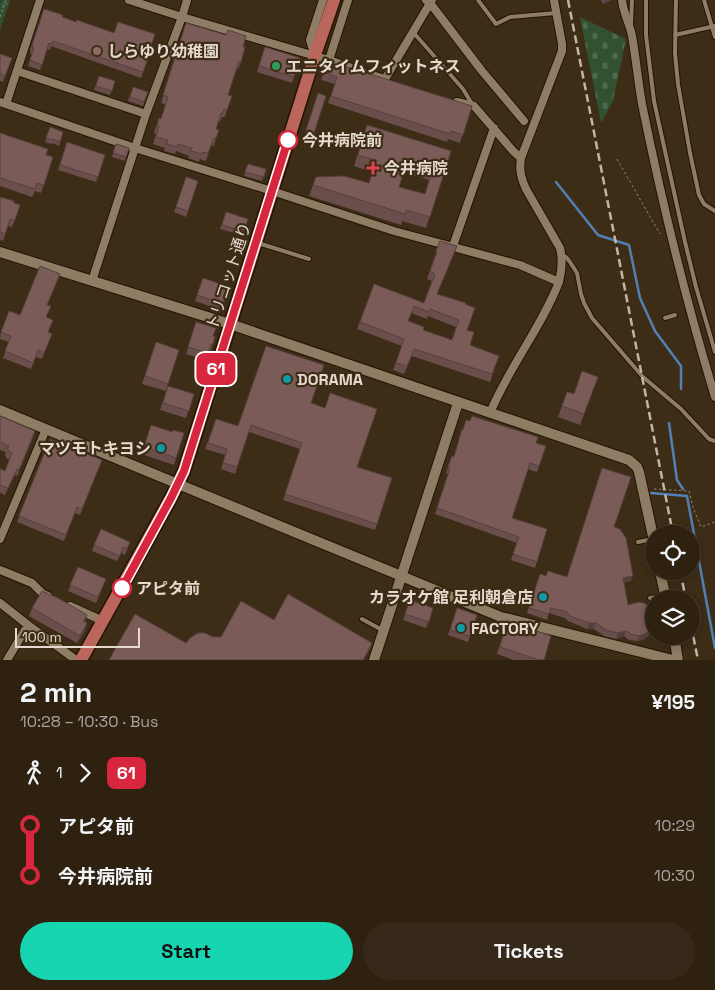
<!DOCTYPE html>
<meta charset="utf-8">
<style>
body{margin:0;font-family:"Space Grotesk","Noto Sans JP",sans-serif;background:#362919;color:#f1f3f6;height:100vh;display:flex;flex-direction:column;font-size:19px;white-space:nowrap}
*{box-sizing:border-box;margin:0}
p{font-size:16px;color:#a7a39f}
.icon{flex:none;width:28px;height:28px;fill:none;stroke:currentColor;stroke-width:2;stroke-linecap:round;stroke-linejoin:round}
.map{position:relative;height:660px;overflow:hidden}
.drawer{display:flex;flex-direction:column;background:#2e2110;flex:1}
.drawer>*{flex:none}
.badge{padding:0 10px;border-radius:8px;font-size:18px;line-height:32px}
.controls{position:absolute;left:645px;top:525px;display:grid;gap:10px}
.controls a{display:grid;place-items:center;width:55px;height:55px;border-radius:50%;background:#2e2110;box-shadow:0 2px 8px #0003,0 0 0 1px #493e30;font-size:25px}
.scale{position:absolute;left:15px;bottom:12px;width:125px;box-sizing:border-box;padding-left:5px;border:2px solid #e5dacd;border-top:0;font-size:14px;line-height:18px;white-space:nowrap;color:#e5dacd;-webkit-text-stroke:4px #3d2c16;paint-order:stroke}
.map>.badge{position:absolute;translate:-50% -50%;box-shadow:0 0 0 2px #fff}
.legs{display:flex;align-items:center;gap:8px;height:55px;padding:0 20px;font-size:16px}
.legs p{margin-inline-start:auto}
.headline{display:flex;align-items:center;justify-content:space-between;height:85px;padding:0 20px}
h1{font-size:28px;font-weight:800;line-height:38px}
.action{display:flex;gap:10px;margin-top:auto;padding:10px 20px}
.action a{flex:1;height:58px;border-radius:30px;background:#18d5b2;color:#111;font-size:20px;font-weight:800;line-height:58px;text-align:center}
.action a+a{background:#362919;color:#f1f3f6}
ul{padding:0 20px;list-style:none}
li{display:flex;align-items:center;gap:18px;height:50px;font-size:19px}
li i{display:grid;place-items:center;width:8px;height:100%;margin:0 6px;background:currentColor}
li i::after{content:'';width:12px;height:12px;margin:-6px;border:4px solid;border-radius:50%;background:#2e2110}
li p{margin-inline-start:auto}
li:first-child i{background:linear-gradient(#0000 50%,currentColor 0)}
li:last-child i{background:linear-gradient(currentColor 50%,#0000 0)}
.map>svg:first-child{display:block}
</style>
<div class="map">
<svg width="715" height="660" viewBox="0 0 715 660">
<defs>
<pattern id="cemetery-stones" width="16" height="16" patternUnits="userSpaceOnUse" patternTransform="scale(1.25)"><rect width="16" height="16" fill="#315131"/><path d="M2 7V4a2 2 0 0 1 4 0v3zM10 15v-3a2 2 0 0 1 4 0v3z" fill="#4f694e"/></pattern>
<pattern id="park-crowns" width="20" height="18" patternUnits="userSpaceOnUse" patternTransform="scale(1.25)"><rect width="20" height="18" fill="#315131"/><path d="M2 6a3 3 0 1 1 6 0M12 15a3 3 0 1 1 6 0" fill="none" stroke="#4f694e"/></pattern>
</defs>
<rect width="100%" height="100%" fill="#3d2c16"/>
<path fill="url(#cemetery-stones)" d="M580,17l46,22 -13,62 -12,22z"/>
<path fill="url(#park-crowns)" d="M1,0h9l-10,30v-27z"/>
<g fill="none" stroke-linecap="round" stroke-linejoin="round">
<path stroke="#5380b4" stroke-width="2.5" d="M556,182l42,53 31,10 11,53 15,33 26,35v23
M669,423l8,57 6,9
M651,493l36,3 28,152"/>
<defs>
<path id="service" d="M478,0l18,24 14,-7 46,-4
M646,0v35l8,66 31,141 11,45 19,65
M676,0l-1,53 3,31 12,69 9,42 5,9 11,7
M704,0l11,37
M631,25l1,-25
M413,32l50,57 9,15
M675,35l40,-9
M258,243l51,16
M562,255l4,2 4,5 7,11 4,21 3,9 8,15 51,59 38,32 28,30 6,2
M665,318l10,-3
M638,542l15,-3
M650,598l15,-2
M362,619l20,11"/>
<path id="minor" d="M129,0l53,17 147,43 55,19
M426,0l4,3 52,68 42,50
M554,0l8,44v7l-41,107c-2,12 0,20 5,31l34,59c3,12 2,22 -1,34
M622,0c1,13 8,24 10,36 4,23 6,45 10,68 20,99 44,197 73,293
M314,53l-4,-13 13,-40
M329,60l19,-60
M17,71l129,43
M385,79l47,-79
M0,102l135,46 137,43 122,40 126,34 39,17c-18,46 -50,85 -69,131
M457,102l17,4 40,46 7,6
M6,104l34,-104
M453,246l41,-118
M92,281l54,-167 36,-97 5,-17
M0,539l46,-110
M0,570l32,13 11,11 5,2
M0,603l28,22 48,35
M70,606l33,15
M7,660l21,-35"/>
<path id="tertiary" d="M0,252l230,72 399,136 8,7 2,5 15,69
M0,410l178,74 323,133 172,43
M660,571l6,28
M674,636l4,24
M374,660l84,-257"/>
<path id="trunk" d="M81,660l90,-162 13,-27 131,-416 19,-55"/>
</defs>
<use href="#service" stroke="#231401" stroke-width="6"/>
<use href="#minor" stroke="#231401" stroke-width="10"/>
<use href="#tertiary" stroke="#231401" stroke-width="12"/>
<use href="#trunk" stroke="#231401" stroke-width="15"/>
<path stroke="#948674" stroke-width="1" stroke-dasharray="2.5 2.5" stroke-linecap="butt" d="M0,17l6,-17
M617,159l43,75
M654,489l35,2 4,16 8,20 14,-5"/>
<use href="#service" stroke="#8f7c64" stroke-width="4"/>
<use href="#minor" stroke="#8f7c64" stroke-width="8"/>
<use href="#tertiary" stroke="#8f7c64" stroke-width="10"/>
<use href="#trunk" stroke="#ba665d" stroke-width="12"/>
<path stroke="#c2b5a6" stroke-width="2.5" stroke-dasharray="8 4" stroke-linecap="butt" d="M568,0l105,534
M680,571l6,28
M691,625l7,35"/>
</g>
<path fill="#694e4c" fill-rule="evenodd" d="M601,0h11l-9,4z
M44,9l18,8 89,33 -10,28 -90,-32 -1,4 -3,-1 -7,21 -12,-4 4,-12 -2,-1 1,-2 -1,-1z
M186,23l57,24 -2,15 -3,7h-2l-8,26 -1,15 -2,7h-3l-2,4h-1l-3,8v9l-2,8 -3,-1 -5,16 -6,-2 -1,3 -11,-4 1,-2 -13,-5 -1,3 -11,-3 1,-3 -12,-4 3,-10 -2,-1 2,-7 3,-8 2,1 5,-14 -5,-2z
M265,47l35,11 -8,25 -35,-11z
M0,54l12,4 -9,24 -3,-1z
M327,63l145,43 -12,37 -12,-4 -1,3 -119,-39 7,-19 -14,-4z
M99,76l16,5 -5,14 -16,-5z
M133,87l15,5 -5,14 -15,-5z
M318,93l8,3 -14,42 -8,-2z
M367,125l84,26 -25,77 -24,-7 -1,4 -92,-29 7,-19 53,6 3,-11 -18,-6zM404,172l25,8 -4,14 -26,-7z
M50,127l13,5 -4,14 -7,-3 -1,1 -6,-2z
M0,133l46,22 7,2 -12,36 -6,-2 -3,6 -32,-11z
M67,142l38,13 -9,27 -38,-12z
M116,144l13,4 -4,13 -13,-4z
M248,164l18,5 -4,12 -18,-5z
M186,177l12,4 -12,36 -12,-5z
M0,197l20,8 -8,22 -4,-1 -5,15 -3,-1z
M226,212l22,7 -6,16 -22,-6z
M440,241l-3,53 28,10 2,26 3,15 29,11 -9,26 -78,-26 -8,18 -11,-4 9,-24 -45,-17 17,-45 50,19 8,-22 -5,-2zM411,313l16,6 1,-3 28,11 -4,13 -29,-10 -15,-9z
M203,278l26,9 -8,23 -26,-9z
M47,305v13l1,14 4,2 -10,25 -6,-2 -5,12 -28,-11 6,-16 -9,-3 1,-7 19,-17z
M196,322l17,14v8l-3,8h-1l-3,8 -20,-6z
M153,350l15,34 -2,7 -24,-7z
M598,377l-18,48 -22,-8 9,-25 7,2z
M168,386l26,8 -8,24 -26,-8z
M311,403l46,64 35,11 -17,52 -92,-30 17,-51 -51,-17 -14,42 -14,-5 4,-14 -20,-6 11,-30 22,7z
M0,416l33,21 -16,39 -3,-1 -9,20 -5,-2v-24l5,2 5,-11 -4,-2v-2h-1l1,-4 -6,-2z
M151,425l21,7 12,1 -10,32 -33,-11z
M462,429l74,14 10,3 -9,26 -9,-3 -16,49 35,11 -12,39 -24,-8 6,-17 -82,-29 13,-40 -2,-1 6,-17h2z
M50,439l52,21 -22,55 -5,-2 -11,28 -47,-19z
M614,527l17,54 -7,1 4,23 21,30 -4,4 -8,2 -8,-1 -5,-4 -8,3 -12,-3 -10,-7h-7l-19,-8 -3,-3 -16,-5 -2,7 -20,-7 13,-39 6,2 21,1z
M130,542l-5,13 -4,-2 -4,8 -25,-10 2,-6z
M78,567l28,12 -10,24 -28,-12z
M410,600l23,8 -7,20 -23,-8z
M32,608l55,7 -2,7 2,1 -2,8 -8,12 -48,-27z
M457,608l20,7 -9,27 -20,-7z
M507,621l37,39h-30l-17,-6z"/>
<path fill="#55403e" d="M605,0h7l-9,4z
M633,576l-2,5 -10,2 2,-5z
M87,623l-2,8 -8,12 3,-7z
M589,623h7l-2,6h-7z
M654,624l-5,11 -4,4 -8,2 2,-5z
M626,631l-2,5 -8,3 2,-6z
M372,643l-2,6 -6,11h-1z"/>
<path fill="#7a5b58" stroke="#55403e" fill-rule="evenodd" d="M44,9l19,6 -1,2 14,5 1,-2 37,13 4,-11 37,12 -5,15 1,1 -8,22 -90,-31 -1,3 -3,-1 -7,22 -12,-5 4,-12h-2l1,-3h-1z
M186,23l40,12 2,-5 18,6 -3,11h2l-4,15 -2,-1 -11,34 4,1 -5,14 -3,-1 -1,4h-2l-5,16 3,1 -3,8h-2l-6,15 -5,-1 -1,2 -11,-3 1,-3 -14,-4 -1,3 -10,-3 1,-4 -12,-3 3,-11h-2l2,-8 2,1 7,-22 -5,-2z
M265,47l35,11 -6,19 -35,-11z
M0,54l12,4 -7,18 -5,-2z
M327,63l13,5 1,-3 131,41 -9,29 -12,-4 -1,3 -119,-38 6,-19 -13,-5z
M99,76l16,5 -3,10 -16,-5z
M133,87l15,5 -4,10 -14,-5z
M318,93l8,3 -12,37 -8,-3z
M367,125l84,26 -21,66 -24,-7 -1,4 -92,-29 3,-8 28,-1 25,7 7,-23 -18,-5zM407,161l26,8 -8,25 -26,-7z
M50,127l13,5 -3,10 -7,-3v1l-7,-2z
M0,133l48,16 -2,6 7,2 -9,28 -7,-2 -2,6 -35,-11z
M67,142l38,13 -7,22 -38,-12z
M116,144l13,4 -3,9 -13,-4z
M248,164l18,5 -2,8 -19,-5z
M186,177l12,4 -10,30 -12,-4z
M0,197l14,4v2l6,2 -5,15 -5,-1 -5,15 -5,-2z
M226,212l22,7 -4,12 -22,-6z
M440,241l17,5 -20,48 29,9 -1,1 10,4 -8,22 7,2 -4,13 29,11 -7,18 -78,-25 -7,17 -11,-3 8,-24 -44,-17 14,-38 50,19 11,-29 -5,-3 7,-19 -1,-1zM414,306l15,6 1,-3 29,11 -7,20 -29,-10 1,-3 -16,-6z
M40,266l20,8 -13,31 4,1 -5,11 7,3 -5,12 4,2 -8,19 -6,-3 -5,13 -28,-12 6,-15 -10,-4 8,-21 11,4z
M203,278l26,9 -6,17 -26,-9z
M196,322l20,6 -3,8 2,1 -2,7h-2l-3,9 -20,-6z
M156,342l23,8 -11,34 -23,-8z
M266,346l58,19 -13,38 14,5 5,-15 47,16 -20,58 35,11 -15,46 -92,-30 17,-51 -51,-18 -14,42 -14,-4 4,-14 -19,-6 8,-24 22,7z
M582,371l16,6 -14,37 -22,-8 5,-14 7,2z
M168,386l26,8 -5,17 -26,-8z
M0,416l35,15 -16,39 -2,-1 -9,19 -8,-3v-16l5,2 7,-18 -4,-2 1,-1 -2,-1 2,-3 -9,-4z
M472,416l66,21 -2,6 10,3 -7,20 -9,-3 -18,55 35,11 -10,33 -24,-8 6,-17 -82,-29 13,-40 -2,-1 4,-11 2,1 8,-28 1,1 3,-10 4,1z
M151,425l21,7 1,-2 11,3 -8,25 -32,-11z
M50,439l52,21 -20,49 -5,-2 -11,28 -47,-19z
M602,468l29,9 -17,50 6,2 6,9 7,38 -10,2 5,27 11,-3 5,1 5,3 5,7v11l-3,5 -4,4 -8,3 -8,-2 -5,-3 -8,2 -12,-3 -10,-7h-7l-19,-7 -3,-4 -16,-4 -2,6 -20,-6 11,-34 6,2 2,-5 19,6z
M101,529l29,13 -3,7 -4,-2 -3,9 -26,-11z
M78,567l28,12 -8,18 -28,-12z
M42,591l16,7 29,17 -4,6 4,2 -7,13 -48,-28z
M288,594l84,49 -9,17h-254l26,-46 51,29 4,-5 8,-5h7l8,4h8l20,-36 33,19z
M410,600l23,8 -4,14 -24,-8z
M457,608l20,7 -7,21 -20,-6z
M507,621l44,15 -7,24h-5l-39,-13z"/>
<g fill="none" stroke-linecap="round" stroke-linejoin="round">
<defs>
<path id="line-1" d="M122,588l49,-90 13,-27 104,-331"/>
</defs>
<use href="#line-1" stroke="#fff" stroke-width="11"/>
<use href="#line-1" stroke="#d7263d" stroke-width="8"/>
</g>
<circle fill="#8d6e63" stroke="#3d2c16" stroke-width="2" cx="97" cy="51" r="5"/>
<circle fill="#2e9e5b" stroke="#3d2c16" stroke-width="2" cx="276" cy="66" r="5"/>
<g fill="#fff" stroke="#d7263d" stroke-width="2.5">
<circle cx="288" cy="140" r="9"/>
<circle cx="122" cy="588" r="9"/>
</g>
<path fill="#e0444e" stroke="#3d2c16" stroke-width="2" d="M370.5 160.5h5v5h5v5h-5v5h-5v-5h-5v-5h5z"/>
<g fill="#0f9aa8" stroke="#3d2c16" stroke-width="2">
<circle cx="287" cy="379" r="5"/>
<circle cx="161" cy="448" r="5"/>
<circle cx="543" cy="597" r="5"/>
<circle cx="461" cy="628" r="5"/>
</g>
<g text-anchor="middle" stroke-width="4.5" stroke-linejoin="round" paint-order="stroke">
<g font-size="16" font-weight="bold" fill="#e5dacd" stroke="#3d2c16" text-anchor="start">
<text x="107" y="57">しらゆり幼稚園</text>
<text x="286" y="72">エニタイムフィットネス</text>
<text x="384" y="174">今井病院</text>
<text x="297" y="385">DORAMA</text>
<text x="151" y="454" text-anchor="end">マツモトキヨシ</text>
<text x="533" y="603" text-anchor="end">カラオケ館 足利朝倉店</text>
<text x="471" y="634">FACTORY</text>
</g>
<g font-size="16" font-weight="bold" fill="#e5dacd" stroke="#3d2c16" text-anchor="start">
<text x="302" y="146">今井病院前</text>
<text x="136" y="594">アピタ前</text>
</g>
<g font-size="16" fill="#e5dacd" stroke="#3d2c16">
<text transform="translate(228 276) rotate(-72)" y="6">トリコット通り</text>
</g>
</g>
</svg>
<div class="controls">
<a><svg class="icon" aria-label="locate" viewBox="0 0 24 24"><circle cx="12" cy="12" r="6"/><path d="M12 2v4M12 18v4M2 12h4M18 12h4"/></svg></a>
<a><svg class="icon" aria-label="layers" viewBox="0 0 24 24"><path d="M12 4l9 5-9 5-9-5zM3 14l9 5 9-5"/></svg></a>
</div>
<div class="scale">100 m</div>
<b class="badge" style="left:216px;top:369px;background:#d7263d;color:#fff">61</b>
</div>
<section class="drawer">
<div class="headline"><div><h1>2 min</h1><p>10:28 – 10:30 · Bus</p></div><b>¥195</b></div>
<div class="legs"><svg class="icon" aria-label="walk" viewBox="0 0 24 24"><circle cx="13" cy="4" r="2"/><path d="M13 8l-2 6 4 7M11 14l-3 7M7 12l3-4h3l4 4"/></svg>1<svg class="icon" aria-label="forward" viewBox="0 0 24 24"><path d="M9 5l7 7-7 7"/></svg><b class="badge" style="background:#d7263d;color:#fff">61</b></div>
<ul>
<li><i style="color:#d7263d"></i><b>アピタ前</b><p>10:29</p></li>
<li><i style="color:#d7263d"></i><b>今井病院前</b><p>10:30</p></li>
</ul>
<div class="action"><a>Start</a><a>Tickets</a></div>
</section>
